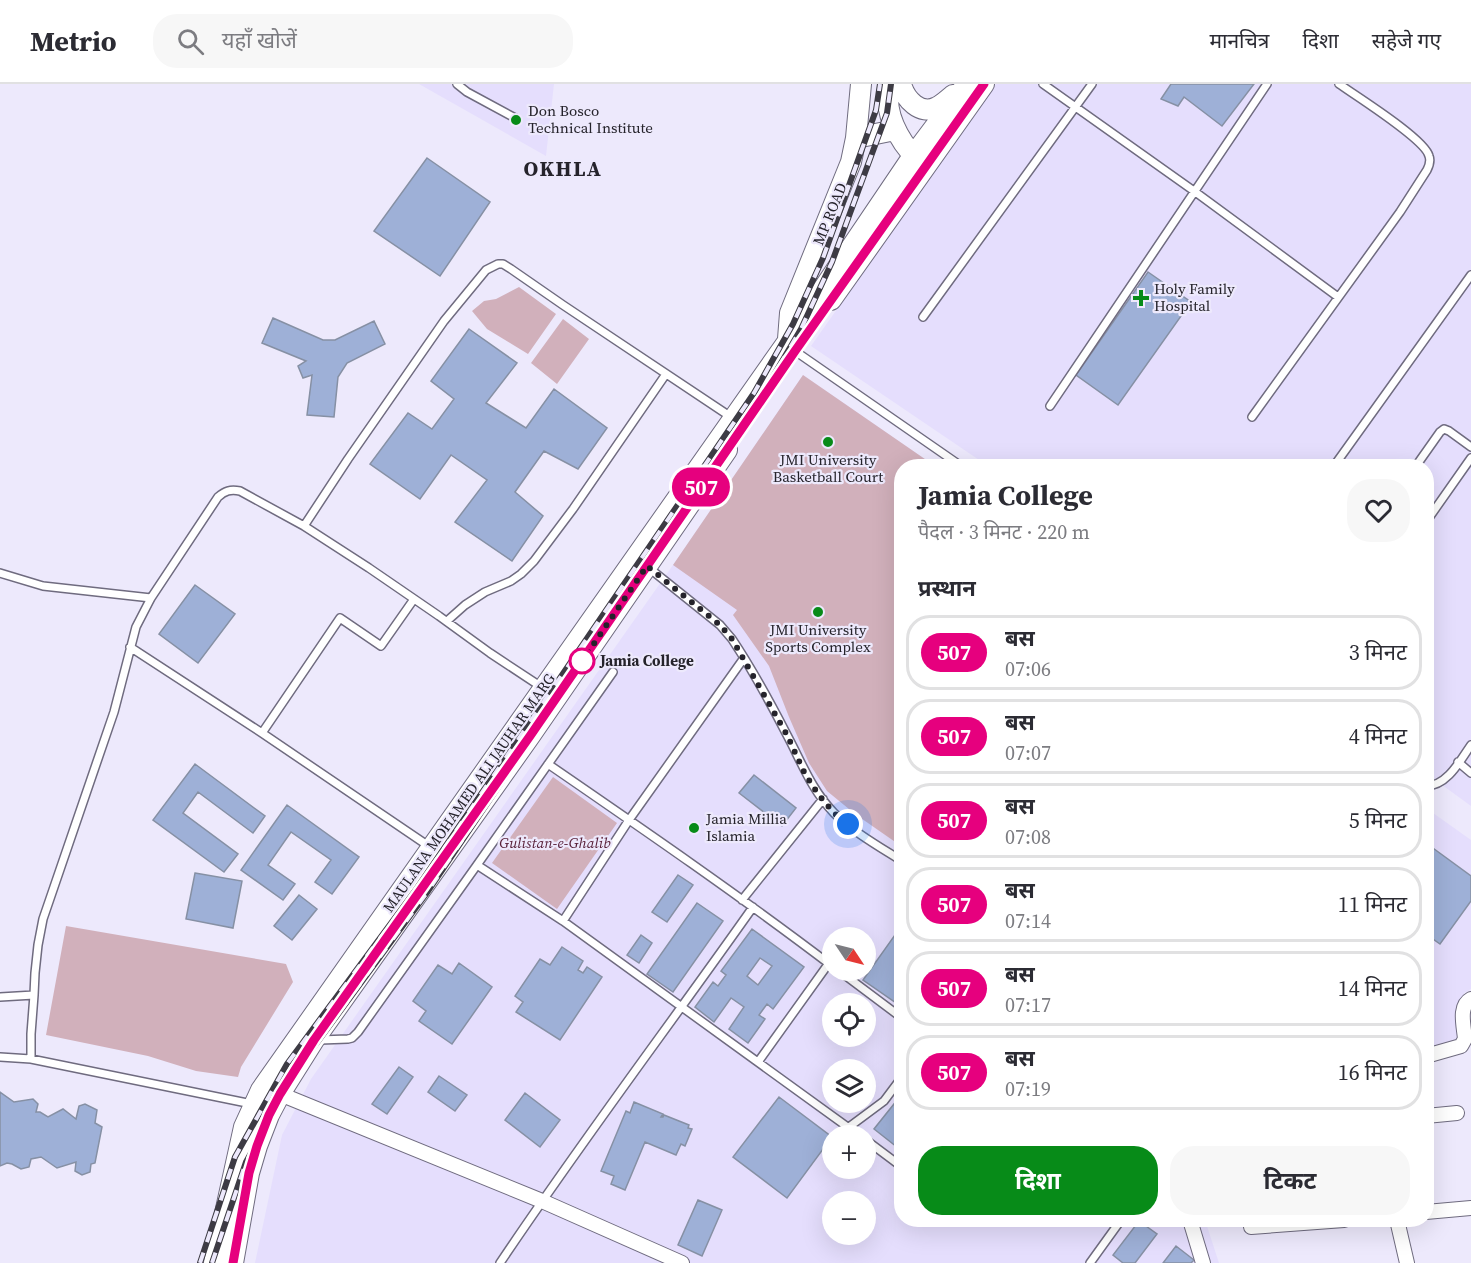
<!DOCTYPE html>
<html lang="hi">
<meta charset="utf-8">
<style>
body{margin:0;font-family:"Source Serif 4","Noto Sans Devanagari",serif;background:#f7f7f7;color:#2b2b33;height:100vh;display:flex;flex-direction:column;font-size:22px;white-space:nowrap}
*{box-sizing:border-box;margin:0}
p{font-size:20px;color:#7c7c81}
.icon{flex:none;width:33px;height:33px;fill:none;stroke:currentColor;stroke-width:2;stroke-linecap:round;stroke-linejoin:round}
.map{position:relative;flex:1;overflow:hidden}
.details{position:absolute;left:894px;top:375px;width:540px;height:768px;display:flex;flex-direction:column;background:#fff;border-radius:24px;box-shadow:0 6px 24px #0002}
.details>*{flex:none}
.badge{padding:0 12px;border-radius:20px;font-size:21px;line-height:39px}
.needle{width:39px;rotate:125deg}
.buttons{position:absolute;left:822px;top:843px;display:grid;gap:12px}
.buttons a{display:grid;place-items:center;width:54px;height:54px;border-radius:50%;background:#fff;box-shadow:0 6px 24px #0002;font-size:30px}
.you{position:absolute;width:30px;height:30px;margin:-15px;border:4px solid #fff;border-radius:50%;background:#1a73e8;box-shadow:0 0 0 9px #1a73e833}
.map>.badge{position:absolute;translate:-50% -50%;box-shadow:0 0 0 3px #fff}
h2{padding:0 24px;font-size:22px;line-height:54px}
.round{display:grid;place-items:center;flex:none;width:63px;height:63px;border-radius:24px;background:#f7f7f7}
.overview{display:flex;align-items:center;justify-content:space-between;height:102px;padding:0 24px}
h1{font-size:28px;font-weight:700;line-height:45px}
.primary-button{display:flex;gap:12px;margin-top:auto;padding:12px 24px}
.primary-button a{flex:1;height:69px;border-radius:24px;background:#078b18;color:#fff;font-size:24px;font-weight:700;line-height:69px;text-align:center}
.primary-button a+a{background:#f7f7f7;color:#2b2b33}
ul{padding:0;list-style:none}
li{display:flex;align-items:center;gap:18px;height:75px;margin:0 12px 9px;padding:0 12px;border:3px solid #e1e1e2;border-radius:24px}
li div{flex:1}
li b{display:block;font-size:22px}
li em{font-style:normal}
li .badge{min-width:66px;font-weight:700;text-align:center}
header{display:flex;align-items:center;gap:36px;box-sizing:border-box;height:84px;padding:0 30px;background:#fff;border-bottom:2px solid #e1e1e2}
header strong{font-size:28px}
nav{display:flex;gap:33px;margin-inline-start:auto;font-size:21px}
.search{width:420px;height:54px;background:#f7f7f7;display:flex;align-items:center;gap:15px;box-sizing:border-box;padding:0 21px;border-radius:24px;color:#7c7c81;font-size:22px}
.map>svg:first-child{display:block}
</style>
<header>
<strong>Metrio</strong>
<div class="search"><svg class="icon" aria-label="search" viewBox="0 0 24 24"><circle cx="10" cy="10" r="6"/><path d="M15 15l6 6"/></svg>यहाँ खोजें</div>
<nav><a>मानचित्र</a><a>दिशा</a><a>सहेजे गए</a></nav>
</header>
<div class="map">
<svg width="1471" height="1179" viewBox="0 0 1471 1179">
<rect width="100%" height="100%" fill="#ede9fc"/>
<path fill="#e5defd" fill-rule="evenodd" d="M419,0h135l-8,72z
M996,0h475v722l-44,-32 -1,-308h-438l-177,-120z
M803,291l132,91h-33v754h303l14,43h-964l27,-128 29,-56 362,-514zM832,854h34v32h-34zM832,920h34v32h-34zM832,986h34v32h-34zM832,1052h34v32h-34zM832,1118h34v32h-34z
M1426,724l45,32v149l-7,4 5,44 -43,22z"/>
<path fill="#d1b0bb" d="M519,203l37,27 -28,40 -41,-25 -15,-18 12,-10 12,-2z
M563,235l26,20 -32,45 -26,-21z
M803,291l132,91h-33l-1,380 -46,-32 -28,-23 -18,-28 -20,-46 -20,-51 -36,-51 4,-5 -64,-45z
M553,693l64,46 -60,86 -65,-46z
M66,842l220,38 7,18 -52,85 -3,10 -42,-6 -48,-15 -102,-21z"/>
<path fill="#9eb0d7" stroke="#8690a4" stroke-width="1.5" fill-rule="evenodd" d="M1171,0h83l-32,42 -38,-29 -6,9 -17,-7z
M427,74l63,44 -50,74 -66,-45z
M1148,188l43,30 -73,103 -42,-30z
M273,234l50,22h12l39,-19 11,23 -38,19 -9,14 -4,40 -27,-2 5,-40 -9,3 -5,-12 8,-5 -44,-18z
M469,245l48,34 -31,40 40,25 28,-39 53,39 -29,41 -34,-18 -29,41 28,24 -31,45 -57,-39 32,-42 -36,-25 -31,44 -50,-35 38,-51 24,16 22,-30 -23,-18z
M195,501l40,29 -37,49 -39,-29z
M195,680l70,52 -12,17 -55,-41 -15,21 55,41 -14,18 -71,-52z
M754,691l42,33 -14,18 -43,-33z
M287,721l72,52 -27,37 -17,-12 16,-22 -40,-28 -23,33 27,19 -12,16 -42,-30z
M1426,759l45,33v25l-31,43 -14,-10z
M195,789l47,8 -9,47 -47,-9z
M678,791l15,10 -26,37 -15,-10z
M299,811l18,14 -25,31 -18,-14z
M697,819l26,18 -50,71 -26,-18z
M902,841v82l-39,-27z
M752,845l52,38 -31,42 -6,-5 -8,11 6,4 -17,24 -19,-14 15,-22 -13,-9 -17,24 -19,-15 18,-25 5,4 8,-11 -5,-4zM760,874l12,8 -14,19 -11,-9z
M641,851l11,8 -13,20 -12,-8z
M562,863l21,14 -5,9 5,3 4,-6 15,10 -42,63 -44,-28 7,-10 -8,-6 25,-37 10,6z
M459,879l33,24 -40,57 -33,-23 7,-10 -13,-10 25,-36 14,9z
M399,983l14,10 -26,37 -15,-10z
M439,992l28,19 -12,16 -27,-19z
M0,1008l14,10 19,-3 5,5 -2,8h4l8,5 15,-8 13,10 3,-13 6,-2 12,6 -2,13 7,4 -7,36 -4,1 -1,8 -8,3 -7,-4 1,-9 -19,6 -16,-11 -10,2 -2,8 -8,2 -9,-5 -5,-1 -7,3z
M525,1009l35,27 -20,27 -35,-27z
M902,1010v57l-28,-22z
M779,1013l53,40 -45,61 -54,-41z
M634,1018l29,12 -2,3h2l1,-2 25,10 -1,3 4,1 -7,17 -4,-2 -5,11 -31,-13 -20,48 -14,-6 3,-8 -13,-5 25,-60 4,2z
M698,1116l24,10 -20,46 -24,-11z
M1139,1137l18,13 -22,29h-12l-10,-8z
M1176,1162l18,14 -3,3h-28z"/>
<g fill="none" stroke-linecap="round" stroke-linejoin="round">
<defs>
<path id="service" d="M457,0l10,8 50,27
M1043,0l151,107 144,106
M923,233l169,-233
M795,267l166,115
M1050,322l217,-322
M1252,333l148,-205 27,-42c2,-4 4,-9 2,-14 -4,-17 -73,-60 -90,-72
M1334,382l137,-191
M1416,382l24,-34 4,-3 5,2 22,16
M1426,438l45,-64
M304,442l44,-67 96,-138 42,-51 12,-6h5l8,5 52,36 168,112
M649,484l71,57 12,14c20,30 38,63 55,96 15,28 24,54 47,78 18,18 46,34 68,48
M0,489l43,13 108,12
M447,537l18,-16 20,-13 26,-11 10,-7 13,-13 39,-52 93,-135
M130,563l132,86 168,114
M262,649l78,-115 41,28 33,-47
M1458,678l13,11
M548,680c96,66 192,132 284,202
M1426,702c21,0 34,-25 45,-41
M477,781l136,-193
M742,816l81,-101
M563,837l66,-101 115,-162
M838,886l64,48
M0,913l34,-2
M320,956l28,-1 4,-1 6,-6 119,-167 86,56 297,215
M0,973l31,2 221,45
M31,975v-25l3,-39 1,-22 3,-28 5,-26 71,-207 22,-85 15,-29 67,-101c7,-6 12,-8 22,-6l64,35 65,42 70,48 51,37 53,35
M758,978l71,-99
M849,1043l35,-26 18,-24
M866,1056l36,27
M500,1179c81,-121 169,-237 253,-356
M1090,1179l31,-43"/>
<path id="minor" d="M1426,972l35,-10 4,-7c-1,-13 -7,-33 6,-40
M280,1010l262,107 140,62
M1426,1032l31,-3
M1426,1128l45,-4
M1190,1136l13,43
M1397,1136l10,43
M1251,1143l93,-7"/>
<path id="secondary" d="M890,0c-1,5 -2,10 -2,15 0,22 16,51 34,63
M901,0c4,15 19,32 36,23 6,-3 11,-8 16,-12
M856,54l39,-8
M831,216l153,-216
M788,255l2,-26 61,-151 5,-24 5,-54
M214,1179l30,-136 17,-37 527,-749 125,-185 54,-72
M233,1179l16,-90 8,-27 12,-31 11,-21 34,-54 216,-304 197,-286"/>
</defs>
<use href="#service" stroke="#6f6b7f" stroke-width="10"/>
<use href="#minor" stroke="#6f6b7f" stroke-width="16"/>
<use href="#secondary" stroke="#6f6b7f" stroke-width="22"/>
<use href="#service" stroke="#fff" stroke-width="7"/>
<use href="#minor" stroke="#fff" stroke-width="14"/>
<use href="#secondary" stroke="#fff" stroke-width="20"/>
<defs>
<path id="rail" d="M768,301l33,-56 31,-67 55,-149 4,-29
M200,1179l35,-106 52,-93 130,-176 337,-495 39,-69 30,-66 53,-148 4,-26
M212,1179l34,-101 51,-92 129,-176 301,-446"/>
</defs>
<use href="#rail" stroke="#3d3b44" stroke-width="6"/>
<use href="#rail" stroke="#ede9fc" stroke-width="4" stroke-dasharray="11" stroke-linecap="butt"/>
</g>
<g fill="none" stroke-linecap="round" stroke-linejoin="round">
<defs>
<path id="line" d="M233,1179l16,-90 8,-27 12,-31 11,-21 34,-54 216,-304 265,-385 189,-267"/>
</defs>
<use href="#line" stroke="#fff" stroke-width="14"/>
<use href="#line" stroke="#e6007e" stroke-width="9"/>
<path stroke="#25232b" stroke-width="6" stroke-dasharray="0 10.8" d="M582,577l65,-95 73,59 12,14 55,96 18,39 13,20 16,19 14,11"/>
</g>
<g fill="#078b18" stroke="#ede9fc" stroke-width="2">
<circle cx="516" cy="36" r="6"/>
<path d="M1138 205h6v6h6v6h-6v6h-6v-6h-6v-6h6z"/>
<circle cx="828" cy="358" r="6"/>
<circle cx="818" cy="528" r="6"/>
<circle cx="694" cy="744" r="6"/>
</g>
<circle fill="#fff" stroke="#e6007e" stroke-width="3" cx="582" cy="577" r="12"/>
<g text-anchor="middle" stroke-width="4.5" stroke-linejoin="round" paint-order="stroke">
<g font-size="15" fill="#25232b" stroke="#ede9fc" text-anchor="start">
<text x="528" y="32">Don Bosco<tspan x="528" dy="17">Technical Institute</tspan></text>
<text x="1154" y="210">Holy Family<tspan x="1154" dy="17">Hospital</tspan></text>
<text x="828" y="381" text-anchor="middle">JMI University<tspan x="828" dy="17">Basketball Court</tspan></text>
<text x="818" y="551" text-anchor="middle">JMI University<tspan x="818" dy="17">Sports Complex</tspan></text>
<text x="706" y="740">Jamia Millia<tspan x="706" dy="17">Islamia</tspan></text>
</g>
<g font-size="15" fill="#25232b" stroke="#ede9fc">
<text transform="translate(830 130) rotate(-68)" y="5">MP ROAD</text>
<text transform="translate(469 709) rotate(-55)" y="5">MAULANA MOHAMED ALI JAUHAR MARG</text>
</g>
<g font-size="15" font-weight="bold" fill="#25232b" stroke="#ede9fc" text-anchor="start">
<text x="600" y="582">Jamia College</text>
</g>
<g font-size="15" font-style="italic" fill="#571e37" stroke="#ede9fc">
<text x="555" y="764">Gulistan-e-Ghalib</text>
</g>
<g font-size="21" font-weight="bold" letter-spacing="1.5" fill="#25232b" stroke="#ede9fc">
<text x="563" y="92">OKHLA</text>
</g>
</g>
</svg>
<div class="buttons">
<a><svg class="needle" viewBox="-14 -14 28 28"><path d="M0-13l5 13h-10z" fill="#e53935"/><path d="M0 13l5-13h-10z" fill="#7c7c81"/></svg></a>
<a><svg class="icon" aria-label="locate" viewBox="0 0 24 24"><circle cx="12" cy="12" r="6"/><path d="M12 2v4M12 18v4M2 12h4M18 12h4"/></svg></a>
<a><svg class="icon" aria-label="layers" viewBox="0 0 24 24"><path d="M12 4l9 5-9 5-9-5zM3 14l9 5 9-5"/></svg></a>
<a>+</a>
<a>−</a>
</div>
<div class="you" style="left:848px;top:740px"></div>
<b class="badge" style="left:701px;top:403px;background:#e6007e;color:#fff">507</b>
<section class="details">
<div class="overview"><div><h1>Jamia College</h1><p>पैदल · 3 मिनट · 220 m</p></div><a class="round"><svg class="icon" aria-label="heart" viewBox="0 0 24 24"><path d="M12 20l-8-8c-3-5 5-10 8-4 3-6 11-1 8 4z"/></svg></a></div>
<h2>प्रस्थान</h2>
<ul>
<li><span class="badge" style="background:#e6007e;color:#fff">507</span><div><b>बस</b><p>07:06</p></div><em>3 मिनट</em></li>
<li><span class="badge" style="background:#e6007e;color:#fff">507</span><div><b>बस</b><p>07:07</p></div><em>4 मिनट</em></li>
<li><span class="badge" style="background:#e6007e;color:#fff">507</span><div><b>बस</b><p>07:08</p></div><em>5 मिनट</em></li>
<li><span class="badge" style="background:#e6007e;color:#fff">507</span><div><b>बस</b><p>07:14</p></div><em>11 मिनट</em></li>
<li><span class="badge" style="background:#e6007e;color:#fff">507</span><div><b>बस</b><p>07:17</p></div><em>14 मिनट</em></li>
<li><span class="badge" style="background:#e6007e;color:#fff">507</span><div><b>बस</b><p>07:19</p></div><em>16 मिनट</em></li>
</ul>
<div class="primary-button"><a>दिशा</a><a>टिकट</a></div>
</section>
</div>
